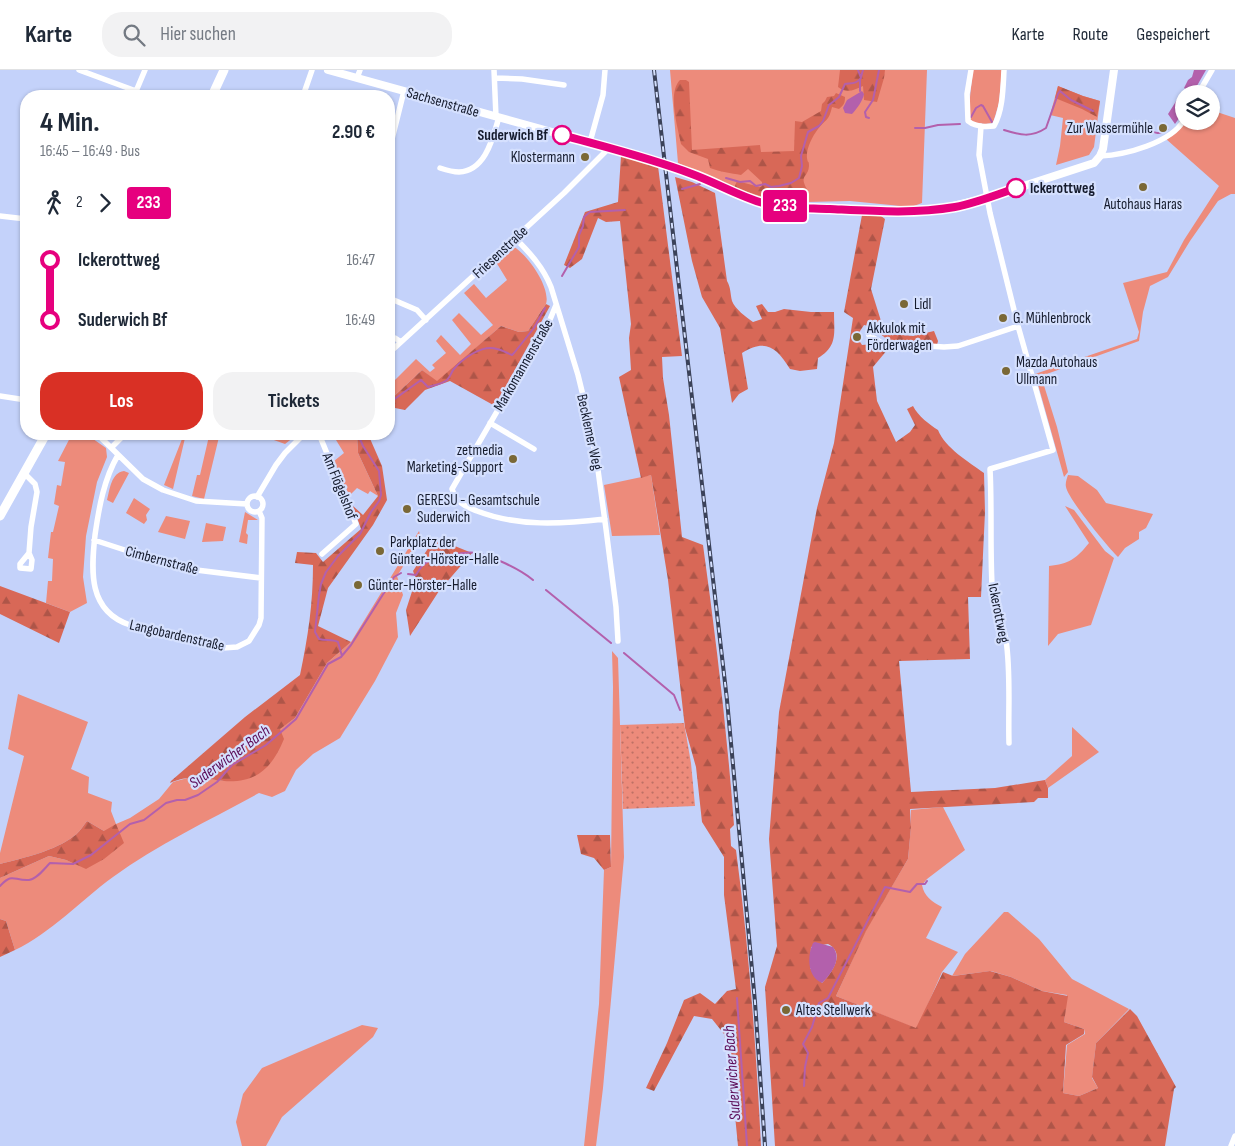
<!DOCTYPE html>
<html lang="de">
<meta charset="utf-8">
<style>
body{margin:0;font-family:"Sofia Sans Condensed",sans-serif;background:#f2f2f3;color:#1f2937;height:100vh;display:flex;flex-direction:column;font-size:19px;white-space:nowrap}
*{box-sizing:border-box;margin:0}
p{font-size:16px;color:#747a83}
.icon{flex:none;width:28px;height:28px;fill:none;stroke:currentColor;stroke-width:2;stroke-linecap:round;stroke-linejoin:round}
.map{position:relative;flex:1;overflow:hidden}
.details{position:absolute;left:20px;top:20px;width:375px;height:350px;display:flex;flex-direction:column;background:#fff;border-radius:20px;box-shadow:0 1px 4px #0004}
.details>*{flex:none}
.badge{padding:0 10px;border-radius:4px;font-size:18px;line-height:32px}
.controls{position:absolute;left:1175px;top:15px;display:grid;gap:10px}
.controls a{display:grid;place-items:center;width:45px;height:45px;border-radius:50%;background:#fff;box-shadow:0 1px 4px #0004;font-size:25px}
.map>.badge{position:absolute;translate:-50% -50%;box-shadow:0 0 0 2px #fff}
.legs{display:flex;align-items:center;gap:8px;height:55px;padding:0 20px;font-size:16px}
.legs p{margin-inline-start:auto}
.headline{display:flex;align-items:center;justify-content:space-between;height:85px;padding:0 20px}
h1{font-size:28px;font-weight:700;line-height:38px}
.cta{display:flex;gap:10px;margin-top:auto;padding:10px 20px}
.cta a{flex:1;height:58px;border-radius:20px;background:#d93025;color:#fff;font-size:20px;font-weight:700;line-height:58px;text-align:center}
.cta a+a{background:#f2f2f3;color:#1f2937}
ul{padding:0 20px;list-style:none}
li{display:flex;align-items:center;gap:18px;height:60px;font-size:19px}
li i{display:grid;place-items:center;width:8px;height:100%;margin:0 6px;background:currentColor}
li i::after{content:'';width:12px;height:12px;margin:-6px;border:4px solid;border-radius:50%;background:#fff}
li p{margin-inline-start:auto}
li:first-child i{background:linear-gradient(#0000 50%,currentColor 0)}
li:last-child i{background:linear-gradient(currentColor 50%,#0000 0)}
header{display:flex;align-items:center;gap:30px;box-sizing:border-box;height:70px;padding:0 25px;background:#fff;border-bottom:1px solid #e0e1e3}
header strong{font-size:24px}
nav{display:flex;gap:28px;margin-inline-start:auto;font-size:18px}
.search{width:350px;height:45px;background:#f2f2f3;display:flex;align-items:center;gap:12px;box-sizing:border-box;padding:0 18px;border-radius:20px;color:#747a83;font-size:19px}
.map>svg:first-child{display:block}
</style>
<header>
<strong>Karte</strong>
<div class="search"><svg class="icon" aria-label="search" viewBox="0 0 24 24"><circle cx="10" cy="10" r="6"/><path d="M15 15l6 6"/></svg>Hier suchen</div>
<nav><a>Karte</a><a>Route</a><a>Gespeichert</a></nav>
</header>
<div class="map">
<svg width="1235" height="1076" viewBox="0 0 1235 1076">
<defs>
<pattern id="forest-firs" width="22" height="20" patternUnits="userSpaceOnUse" patternTransform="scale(1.25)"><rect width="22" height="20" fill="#d86857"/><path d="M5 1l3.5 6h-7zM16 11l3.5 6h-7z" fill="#ae5548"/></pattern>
<pattern id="garden-dots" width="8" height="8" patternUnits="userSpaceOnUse" patternTransform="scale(1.25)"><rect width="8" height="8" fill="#ed8b7b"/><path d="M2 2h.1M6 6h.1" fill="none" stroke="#bf7165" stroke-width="1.8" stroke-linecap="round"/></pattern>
</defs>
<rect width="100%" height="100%" fill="#c4d2fa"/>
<path fill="#ed8b7b" d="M670,0h257l-5,133 -11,4 -61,-6 -43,1 -3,2c-46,-2 -86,-23 -126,-41z
M973,0h29l-3,33 -6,20 -8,1 -14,-2 -2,-16z
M1058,16l25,10 17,5 -6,46 -5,8 -33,10 4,-19 3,-28 -13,-3z
M1211,40l24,8v76h-4l-13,7 -28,40 -22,36 -18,9 -7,26 -4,29 -98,35 16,51 11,45 -4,5 -29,-103 102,-35 2,-7 -16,-49 44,-11 17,-32 35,-54 -53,-47 20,-18h25z
M514,177c14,8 37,41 32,57l-18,27 -9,1 -18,-6 -64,56 -15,-12 -33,31v-25l6,4 21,-21 14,13 5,-4 -3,-3 14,-12 -10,-12 5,-6 19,20 11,-11 -19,-24 7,-7 22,22 12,-10 -29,-32 10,-9 12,14 21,-18 -11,-18 12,-12z
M72,364h14l20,14 1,9 -10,25 -11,54 -3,41 4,26 -17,9 -24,-9 2,-22h4l1,-22 -5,-1 3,-26h2l6,-26 -5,-2 3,-19 4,1 4,-24 -7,-1z
M252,364h46l-13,10 -14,-5 -19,-3z
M341,364h16l1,19 20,43 -8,-5 -2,3 -11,-6 -6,6 -4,-3 -13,-30 10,-8 -8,-13z
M209,366l10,1 -15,62 -12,-3 5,-21h3z
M185,368l-12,51 -9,-4 18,-46z
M124,401l5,2 -16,30 -6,-3c3,-11 4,-27 17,-29z
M651,405l9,60 -48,1 -8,-51z
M1068,405l10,1 19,14 9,13 47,11 -7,14 -7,4v7l-14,9 -7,9c-10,-10 -50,-58 -52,-70 -1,-4 1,-9 2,-12z
M134,428l16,11 -4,6 1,5 -3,4 -18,-11z
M1065,436l9,4 31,41 9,7 -23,67 -33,9 -10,12 1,-80c20,-2 27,-7 40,-23z
M245,442l13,8h-10l-2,13 2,2 -1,9 -8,-2z
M166,446l24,5 -5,18 -27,-7z
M206,453l20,4 -3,14 -21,1z
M419,461l2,7 -24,38 6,19 -7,18 2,24 -23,44 -35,57 -27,16 -17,16 -11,21 -13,6 -13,-4c-49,27 -101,51 -146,84 -33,24 -62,56 -98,73l-9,-29 -6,-2v-41l49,-22 17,4 20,8 18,-37 -17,-10c-4,5 -8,12 -13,15 -19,15 -51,22 -74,28v-11l24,-97 -16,-7 10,-55 70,28 -17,47 18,8 -1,16 24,9 -1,9 5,13 14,-6 29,-19 14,-17 18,-5 34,4 54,-52 16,-11 32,-55 24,-21z
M612,581l6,7 6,199 -21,231 -7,58h-12l15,-142 5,-134 7,-3 2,-180z
M1072,657l27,25 -51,36 -3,-8 27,-24z
M943,737l22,43 -38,29 -5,6c2,11 10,17 20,22l-16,31 32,14 -16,20 -25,57 -81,-33 30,-66 42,-71 3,-33v-16z
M1004,842h4l31,27 33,40 57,30 -33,34 -4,35 6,10 -19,8 -16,-3 4,-48 18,-11 -1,-5 -20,-7 3,-27 -25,-4 -31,-14 -20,-6 -39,5 13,-22z
M362,955l16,3 -5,9 -91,80 -16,29h-24l-6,-24 7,-28 19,-26z"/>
<path fill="url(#forest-firs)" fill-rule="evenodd" d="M840,0h45l-1,8 -7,24 -13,-2 -1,-14c-9,4 -16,8 -25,1z
M680,10h6l3,2 3,68 68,-5 1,7 33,-1 1,-30 7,1 19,-11 1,-7 3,-3 2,-4 7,-1 2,-3 9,4c0,6 -1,8 -6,12l-7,-2c-3,14 -6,12 -14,22 -6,8 -12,20 -11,29 1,7 2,1 2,8 -1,13 -11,8 -1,25l-4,13 -27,-3 -43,-13 3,-7 23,6 2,-1v-4l-14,-13 -7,6c-10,-2 -21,-3 -31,-7l-2,-9 -19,-7 -8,-8c-3,-16 -14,-51 -1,-64z
M1058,16l25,10 17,5 -3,16 -15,-8 -27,-11z
M621,86l37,10 24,190 -20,1 1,21 6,37 13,122 21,8c13,93 24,187 31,280l-4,4 1,17 5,4c13,98 20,197 25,296h-23l-9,-92 -5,-20 -12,-15 -18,-3 -40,75 -8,-3 21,-45 17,-43 16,-7 15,11 12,-13 9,-2 -12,-94v-38l-22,-35 -6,-55 -11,-39 -17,-148 -17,-105 -10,3 -22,-101 12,-7 -2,-32 2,-14 -11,-103 -14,1 -8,-4 -16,41 -12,9 -6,-3 21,-53 33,-10z
M675,107l17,5 23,11 12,88c4,7 3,12 5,20 3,8 14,16 21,21l9,-3 -6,-13 6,-2 6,8h7l9,-3 27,3h23c0,21 4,34 -16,46l-1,11 -17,2 -10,-2c-13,-21 -24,-31 -48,-16l6,36 -9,5 -7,9 -12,-75 -18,-31 -10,-36z
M862,145l19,1 4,3 -14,70 10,32 9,13 23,2 21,-5 4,10 -1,4 -48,-4 -17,-14 -8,-2 -4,6 -2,8 4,6 12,-1 14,5 -15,18 4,34 19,41 14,-10 5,-7 -8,-16 6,-3c5,10 17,19 25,24 7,18 31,32 46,43l1,39 -4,85h-13l2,62 -71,2 12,131 84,-4 50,-8 3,8v10h-10l-4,4 -124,7 1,18 -3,32 -42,72 -30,65 80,32 27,-56 10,4 37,-5 21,6 31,14 26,5 -4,26 20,7v5l-18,11 -3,48 16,3 19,-8 -6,-11 4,-34 34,-34 7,7 39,71 -2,2 -9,57h-390l-10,-159 12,-41 -8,-107 10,-127 38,-204 17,-65 19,-125 -9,-6zM828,874c18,9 4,29 -6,39l-12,-15 1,-21z
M546,234l4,2 -55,100 -45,-25 -25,9 -20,20 -15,-3 -1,2v-8l33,-31 15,11 64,-55 18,6 9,-1z
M149,364h103v2h-56l-34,4z
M357,364h11l14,32 5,34 -14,25 -45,63 -10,38 33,16 -24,21 -32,55 -15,11 4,10c-12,29 -27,44 -60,42 -20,-2 -33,-7 -54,2l1,-2 74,-64 55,-42c8,-38 13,-71 13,-110l-18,-2 2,-11 19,1 7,9 38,-33 -8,-23 10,9 15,-19 -20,-43z
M435,468l37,15 -33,38 -29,45 -4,-26 10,-31 -3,-8z
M0,516l70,26 -11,31 -59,-29z
M87,751l17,10 12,-7 8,19 -20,16 -18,10 -20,-9 -17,-4 -49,22v-14c23,-6 55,-13 74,-28 5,-3 9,-10 13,-15z
M577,765h33l1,32 -7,3 -10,-12 -13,-4z
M0,849l6,2 9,29 -15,7z"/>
<path fill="url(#garden-dots)" d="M684,653l7,40 4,43 -72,3 -3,-84z"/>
<path fill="#b360ac" d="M1194,0h12l-12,21 -4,1 -6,-4 4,-8 4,-3z
M862,21l2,3c-1,6 -7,15 -12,20l-7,-1 -2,-5 4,-8z
M1180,25l4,1v15l-9,13 -7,-10z
M815,872l18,5c9,12 -1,26 -11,36 -15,-6 -15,-27 -9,-40z"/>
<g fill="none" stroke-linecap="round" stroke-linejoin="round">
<path stroke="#b360ac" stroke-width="2" d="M861,7l2,-7
M860,9v12
M971,47l5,-9 5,-3 2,1 9,16
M869,48l-3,-1 -1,-5 8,-12 6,-30
M915,58h10l13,-3 22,-1
M1147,58c9,6 12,7 21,1
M1004,60c16,5 27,8 42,-2l12,-34 2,-3 11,9 22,11
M726,108l14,4 10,-1 6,5 9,-2 6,3 8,-1 12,-3 8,-5 3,-12 -1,-10 7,-24 11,-6 4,-5 6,-16 10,-8 6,-13c6,-1 12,0 16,-6l-3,-8
M682,119l18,-5
M562,206l17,-29v-12l4,-9 1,-9 6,-5 35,-2
M389,333l32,-23 7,7c7,-2 14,-3 19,-7 3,-3 4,-6 6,-10 9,-11 29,-26 44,-21 5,1 10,4 15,6l2,-2 20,-25 11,-20
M408,504l8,1c2,-3 4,-7 7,-10 7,-7 43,-14 53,-12 16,3 44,16 57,27
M546,520l65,53
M624,583l50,42 6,15
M342,586l-4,-14c-6,-3 -12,-1 -19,-3l-4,-7 4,-37 2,-11 5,-12 12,-16 22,-22 11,-22 8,-11 2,-6 -2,-24 -16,-25 -3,-7 2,-5
M0,816c13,-14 13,-5 29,-6 8,-1 15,-11 21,-17l23,1 18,-9 39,-31 14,-4 22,-17 11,-3h8l13,-5 19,-13 15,-17 34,-20 30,-26 32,-55 13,-7 10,-12 43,-68 7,-4
M737,928l10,148
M804,1016l1,-19 3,-14 -5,-9 9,-17 7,-24 9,-5 57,-111 25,5 7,-8h8l2,-3"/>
<path stroke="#fff" stroke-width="5.5" d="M79,0l57,21
M494,0l2,47
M971,0l-4,24 1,27c7,6 17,6 26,5 9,-16 9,-38 10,-56
M357,8l3,-8
M495,8l27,1 42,6
M1198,24l14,-24
M134,26l11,-26
M303,26l9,-26
M981,56l-2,29 11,58 28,113 35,124 -63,19c2,38 0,76 2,115 1,19 11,37 14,56 5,33 2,69 3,103
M590,72l13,-47 2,-25
M389,81l15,-60
M1100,86c25,-1 71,-13 84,-36
M440,98c6,2 13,4 19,4 27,-1 34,-35 40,-55
M0,146l26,3
M515,168c15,15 28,29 36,49l27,88 11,45 9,50 8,59 10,78 2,34
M389,228l28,12 9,10
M556,235l-7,17 -97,167c1,3 3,7 5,10 5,7 13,9 20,12 41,16 85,13 128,8
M869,265l13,8 62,4 14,-1 60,-20
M389,268h6l6,4
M389,283l175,-160 45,-45
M0,326l26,4
M490,353l44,26
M97,364l46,45 20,11 33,11 51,3
M319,364l37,90 -34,30
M112,377l13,-13
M118,385c-14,24 -19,52 -23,80 -4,36 -7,76 35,90 10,3 20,5 30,7 21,6 41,12 63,16l14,-1 12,-6 10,-16 2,-7 1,-100 -3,-7
M24,403l11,11 2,8 -6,35 -2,26 3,7 -1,9 -11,-1v-4l9,-11
M247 434a8 8 0 1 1 16 0a8 8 0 1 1-16 0Z
M257,427l19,-32 9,-12 19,-19
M94,470l86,28 81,10
M1231,1076l4,-10"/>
<path stroke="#fff" stroke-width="8" d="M328,0l300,83 64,21 45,20 30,10 19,3 103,5 40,-2 16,-2 42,-10 107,-35 6,-7 3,-7 11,-79"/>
<path stroke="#fff" stroke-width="9" d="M212,26l12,-26
M0,446l46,-82"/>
<defs>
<path id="rail" d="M654,0l73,630 28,302 10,144"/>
</defs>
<use href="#rail" stroke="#3b4259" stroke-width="4"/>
<use href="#rail" stroke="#d5e0fe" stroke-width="2" stroke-dasharray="5.5" stroke-linecap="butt"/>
</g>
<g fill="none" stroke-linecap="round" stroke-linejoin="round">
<defs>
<path id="line-1" d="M562,65c43,12 88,23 130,39 25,9 48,23 74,30 20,5 43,4 64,5 42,2 84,5 125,-2 21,-4 41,-12 61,-19"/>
</defs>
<use href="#line-1" stroke="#fff" stroke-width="11"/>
<use href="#line-1" stroke="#e6007e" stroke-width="8"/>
</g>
<g fill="#7a6836" stroke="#d5e0fe" stroke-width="2">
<circle cx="1163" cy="58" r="5"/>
<circle cx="585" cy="87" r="5"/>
<circle cx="1143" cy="117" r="5"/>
<circle cx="904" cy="234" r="5"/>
<circle cx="1003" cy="248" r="5"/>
<circle cx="857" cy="267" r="5"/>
<circle cx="1006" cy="301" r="5"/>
<circle cx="513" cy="389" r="5"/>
<circle cx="407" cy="439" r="5"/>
<circle cx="380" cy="481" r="5"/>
<circle cx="358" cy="515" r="5"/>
<circle cx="786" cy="940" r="5"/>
</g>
<g fill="#fff" stroke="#e6007e" stroke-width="2.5">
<circle cx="562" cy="65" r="9"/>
<circle cx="1016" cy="118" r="9"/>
</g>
<g text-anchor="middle" stroke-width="4.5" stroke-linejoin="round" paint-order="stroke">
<g font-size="15" fill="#151b2d" stroke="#d5e0fe">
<text transform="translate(443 32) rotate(16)" y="5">Sachsenstraße</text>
<text transform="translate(500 182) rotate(-43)" y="5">Friesenstraße</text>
<text transform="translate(523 295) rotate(-60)" y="5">Markomannenstraße</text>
<text transform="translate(590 362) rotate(78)" y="5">Becklemer Weg</text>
<text transform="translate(340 416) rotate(68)" y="5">Am Flögelshof</text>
<text transform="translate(162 490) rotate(15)" y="5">Cimbernstraße</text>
<text transform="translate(999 543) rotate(79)" y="5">Ickerottweg</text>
<text transform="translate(177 565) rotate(13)" y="5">Langobardenstraße</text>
</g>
<g font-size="15" fill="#151b2d" stroke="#d5e0fe" text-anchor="start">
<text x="1153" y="63" text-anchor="end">Zur Wassermühle</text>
<text x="575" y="92" text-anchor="end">Klostermann</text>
<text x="1143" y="139" text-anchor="middle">Autohaus Haras</text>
<text x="914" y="239">Lidl</text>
<text x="1013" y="253">G. Mühlenbrock</text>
<text x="867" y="263">Akkulok mit<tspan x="867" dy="17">Förderwagen</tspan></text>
<text x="1016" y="297">Mazda Autohaus<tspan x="1016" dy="17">Ullmann</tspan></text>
<text x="503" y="385" text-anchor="end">zetmedia<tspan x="503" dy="17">Marketing-Support</tspan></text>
<text x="417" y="435">GERESU - Gesamtschule<tspan x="417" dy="17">Suderwich</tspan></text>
<text x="390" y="477">Parkplatz der<tspan x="390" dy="17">Günter-Hörster-Halle</tspan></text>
<text x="368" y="520">Günter-Hörster-Halle</text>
<text x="796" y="945">Altes Stellwerk</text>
</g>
<g font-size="15" font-weight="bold" fill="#151b2d" stroke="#d5e0fe" text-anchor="end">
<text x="548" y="70">Suderwich Bf</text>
<text x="1030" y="123" text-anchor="start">Ickerottweg</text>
</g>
<g font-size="16" font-style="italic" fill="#5c0d58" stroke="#d5e0fe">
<text transform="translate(229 686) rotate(-36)" y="6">Suderwicher Bach</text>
<text transform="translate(731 1003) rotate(-94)" y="6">Suderwicher Bach</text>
</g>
</g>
</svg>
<div class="controls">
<a><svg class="icon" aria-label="layers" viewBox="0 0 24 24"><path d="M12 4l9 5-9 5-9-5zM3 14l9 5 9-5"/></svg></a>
</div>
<b class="badge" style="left:785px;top:136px;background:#e6007e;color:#fff">233</b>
<section class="details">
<div class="headline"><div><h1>4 Min.</h1><p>16:45 – 16:49 · Bus</p></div><b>2.90 €</b></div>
<div class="legs"><svg class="icon" aria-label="walk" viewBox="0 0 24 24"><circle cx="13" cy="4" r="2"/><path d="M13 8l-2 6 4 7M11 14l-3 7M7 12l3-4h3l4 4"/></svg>2<svg class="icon" aria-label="forward" viewBox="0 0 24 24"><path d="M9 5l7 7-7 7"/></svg><b class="badge" style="background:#e6007e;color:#fff">233</b></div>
<ul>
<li><i style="color:#e6007e"></i><b>Ickerottweg</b><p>16:47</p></li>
<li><i style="color:#e6007e"></i><b>Suderwich Bf</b><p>16:49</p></li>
</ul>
<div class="cta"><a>Los</a><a>Tickets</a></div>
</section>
</div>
